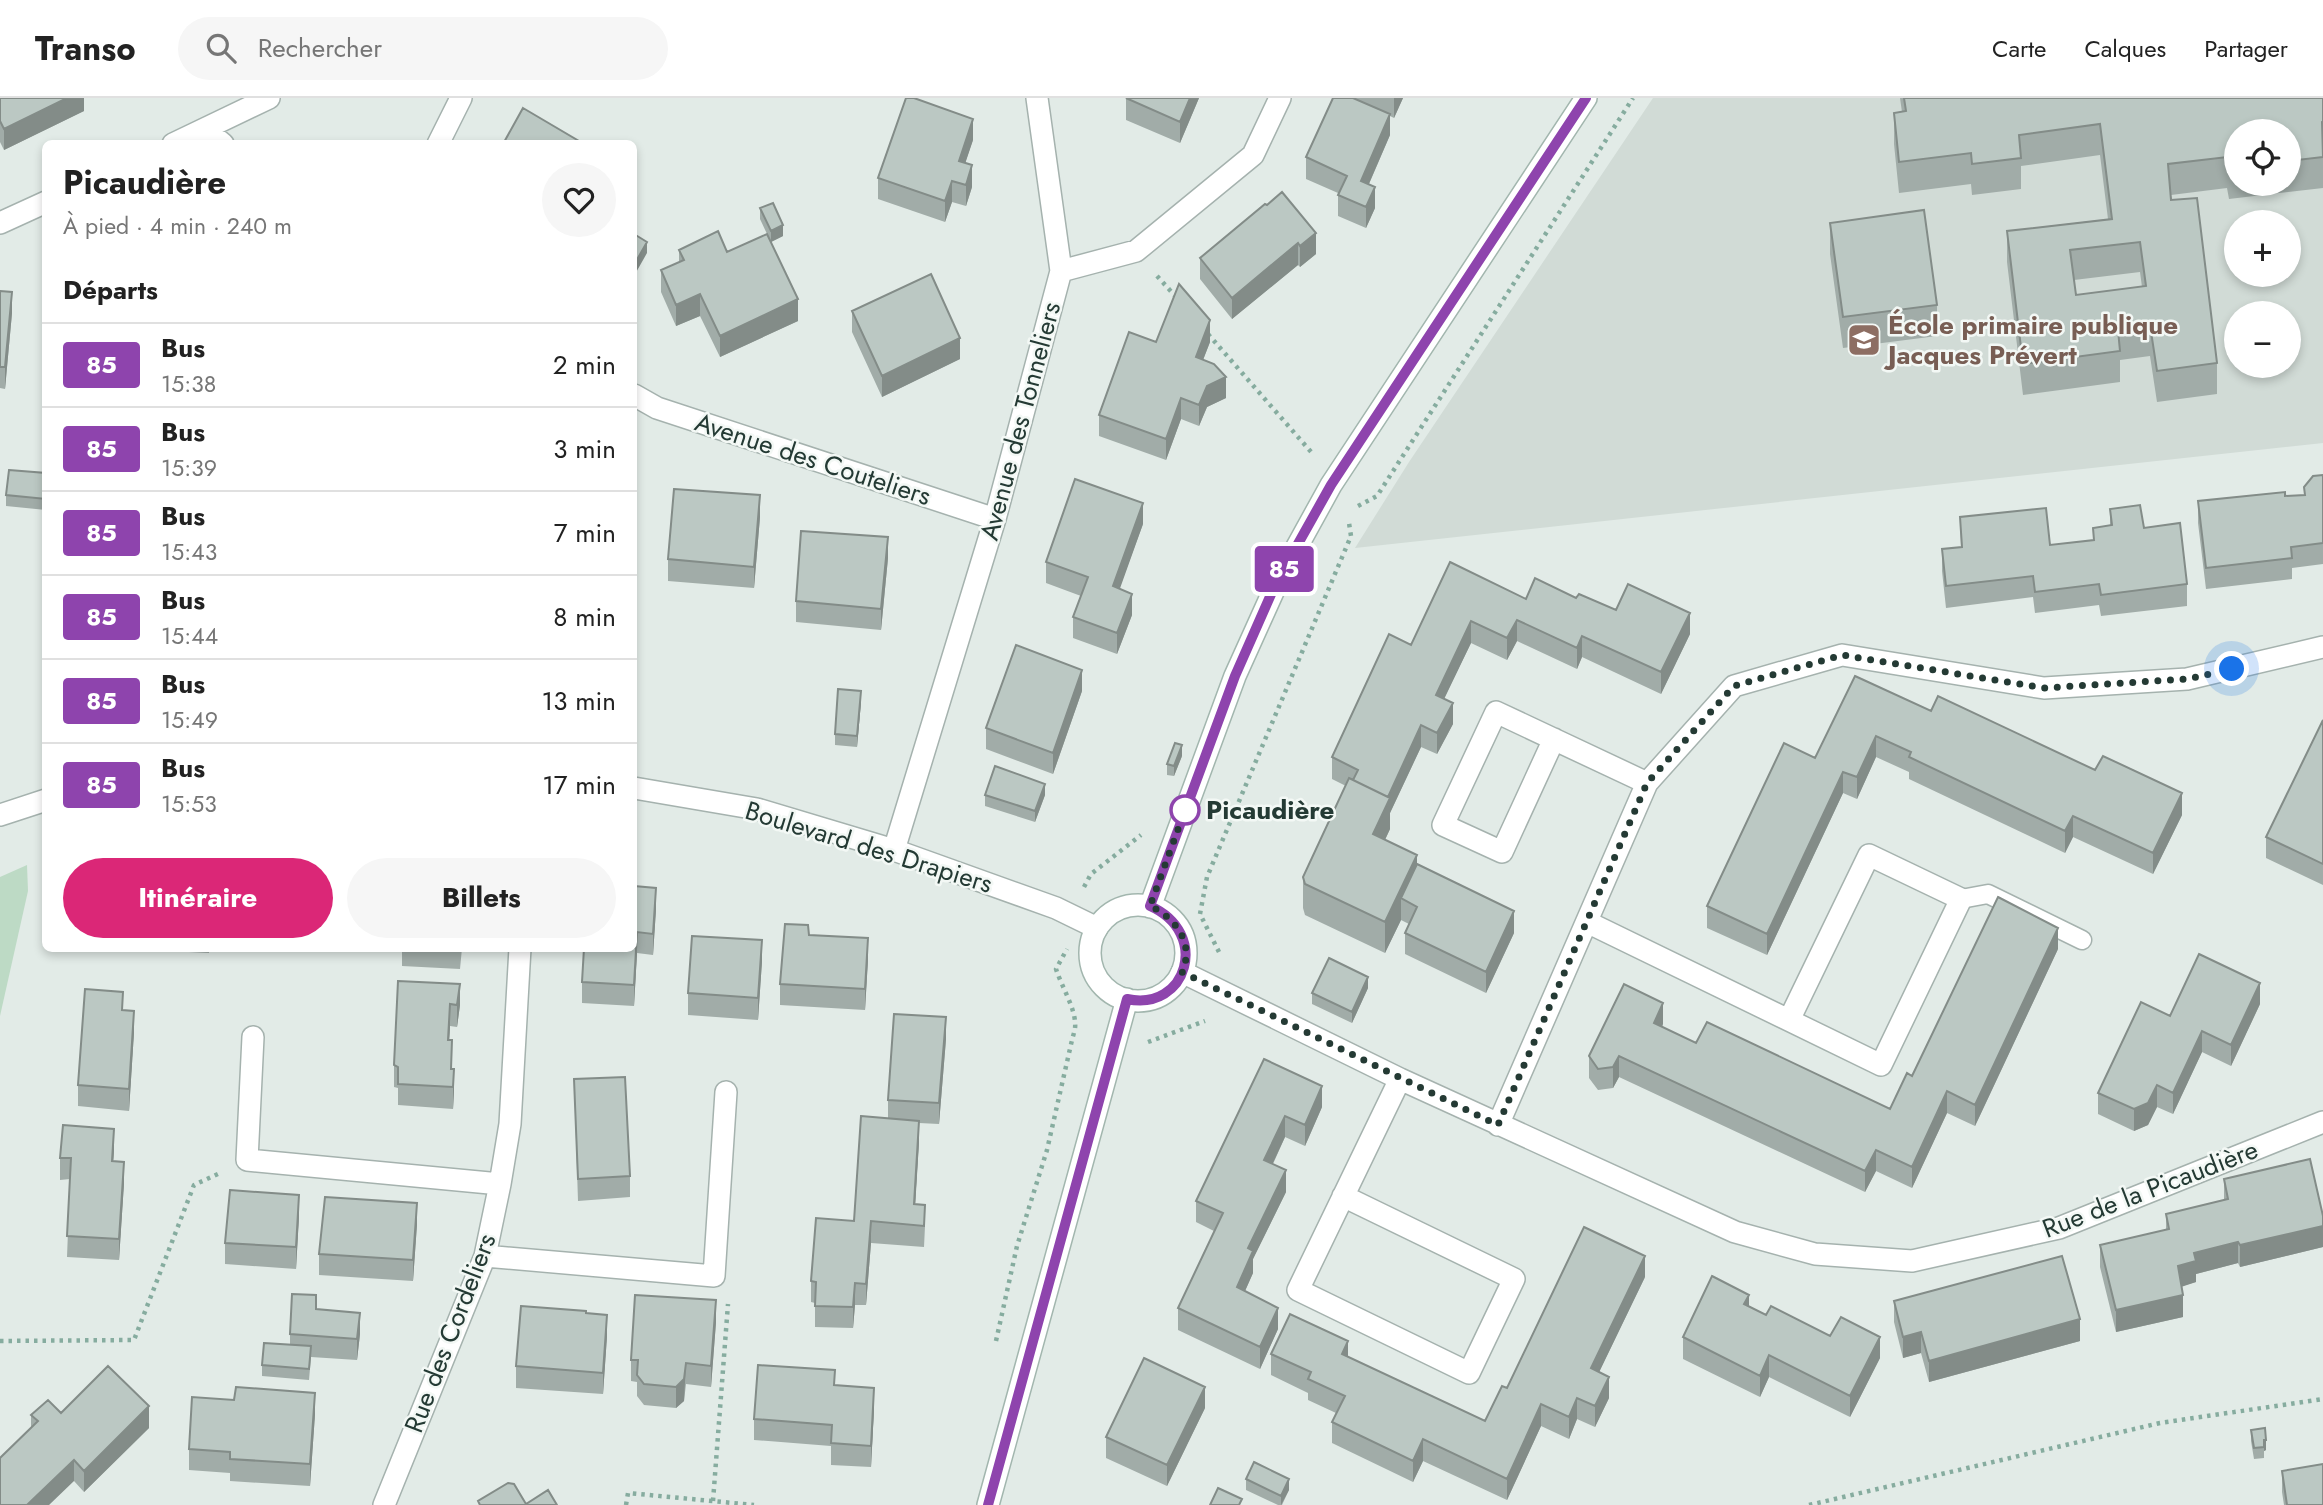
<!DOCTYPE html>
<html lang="fr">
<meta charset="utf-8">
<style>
body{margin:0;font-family:Jost,sans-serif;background:#f6f6f6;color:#222;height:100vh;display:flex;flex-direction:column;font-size:26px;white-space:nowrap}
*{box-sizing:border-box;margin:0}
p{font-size:23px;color:#767676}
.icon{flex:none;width:38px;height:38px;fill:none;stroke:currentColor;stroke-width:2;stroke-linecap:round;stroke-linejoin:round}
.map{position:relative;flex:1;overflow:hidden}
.details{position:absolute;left:42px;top:42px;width:595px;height:812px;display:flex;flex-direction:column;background:#fff;border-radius:10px;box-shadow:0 4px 10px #0003}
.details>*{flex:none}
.badge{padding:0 14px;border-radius:5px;font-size:24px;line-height:46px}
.controls{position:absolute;left:2224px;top:21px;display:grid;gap:14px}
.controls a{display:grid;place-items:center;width:77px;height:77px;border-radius:50%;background:#fff;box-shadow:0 4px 10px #0003;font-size:35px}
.you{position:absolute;width:35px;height:35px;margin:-18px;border:5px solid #fff;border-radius:50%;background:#1a73e8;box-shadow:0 0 0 10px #1a73e833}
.map>.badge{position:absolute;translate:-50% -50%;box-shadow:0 0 0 4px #fff}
h2{padding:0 21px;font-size:26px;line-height:63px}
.round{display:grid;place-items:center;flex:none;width:74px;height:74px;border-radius:37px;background:#f6f6f6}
.headline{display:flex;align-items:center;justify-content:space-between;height:119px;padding:0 21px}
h1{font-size:33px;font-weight:700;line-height:52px}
.action{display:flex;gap:14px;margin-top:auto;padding:14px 21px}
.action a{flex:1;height:80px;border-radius:42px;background:#db2777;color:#fff;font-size:28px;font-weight:700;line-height:80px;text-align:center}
.action a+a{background:#f6f6f6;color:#222}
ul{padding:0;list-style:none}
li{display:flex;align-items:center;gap:21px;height:84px;padding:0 21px;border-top:2px solid #e0e0e0}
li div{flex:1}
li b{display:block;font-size:26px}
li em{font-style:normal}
li .badge{min-width:77px;font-weight:700;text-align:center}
header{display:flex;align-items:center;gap:42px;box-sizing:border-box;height:98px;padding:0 35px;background:#fff;border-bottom:2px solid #e0e0e0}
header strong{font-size:33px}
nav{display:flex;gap:38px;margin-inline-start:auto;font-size:24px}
.search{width:490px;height:63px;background:#f6f6f6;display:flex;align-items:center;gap:18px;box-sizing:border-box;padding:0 24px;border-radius:38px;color:#767676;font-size:26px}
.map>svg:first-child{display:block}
</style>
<header>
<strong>Transo</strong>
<div class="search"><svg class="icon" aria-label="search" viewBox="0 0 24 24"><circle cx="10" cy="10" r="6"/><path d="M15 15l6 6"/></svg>Rechercher</div>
<nav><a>Carte</a><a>Calques</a><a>Partager</a></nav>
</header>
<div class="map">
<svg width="2323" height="1407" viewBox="0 0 2323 1407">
<rect width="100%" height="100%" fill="#e2ebe7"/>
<path fill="#d1dbd6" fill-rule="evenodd" d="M1653,0h670v345l-968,105 54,-86zM2236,33h53v53h-53zM2236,124h53v53h-53zM2236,215h53v53h-53z"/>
<path fill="#bddac5" d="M27,767l1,26 -28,125v-139z"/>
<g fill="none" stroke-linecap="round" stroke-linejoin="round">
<defs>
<path id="lane" d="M1961,801l27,-5 94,46"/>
<path id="street" d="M1037,0l24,173
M205,31l18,15
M173,46l96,-46
M438,46l23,-46
M0,125l46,-21
M634,297l23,13 338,111
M1554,641l-52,113 -59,-27 53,-113 151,71
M634,690l123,21 137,41 162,58 41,20
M0,717l46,-15
M894,752l101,-331 66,-248 75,-20 117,-96 27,-57
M1587,824l294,143 80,-166 -92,-44 -80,165
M1182,874l218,107 335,153 80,22 97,7 147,-33 264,-106
M253,939l-6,123 253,24
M1498,1027l149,-342 87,-97 108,-31 202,33 143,-9 136,-32
M1343,1098l171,83 -45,94 -171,-83 102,-211
M485,1158l229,20 12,-184
M384,1407l101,-249 15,-72 10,-60 10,-176"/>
<path id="secondary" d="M1090 855a48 48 0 1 1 96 0a48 48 0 1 1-96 0Z
M1150,809l85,-231 42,-93 54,-98 255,-387
M988,1407l139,-506"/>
</defs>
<use href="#lane" stroke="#a5b2ae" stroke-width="21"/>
<use href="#street" stroke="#a5b2ae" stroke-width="24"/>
<use href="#secondary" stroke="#a2b6ae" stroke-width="24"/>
<path stroke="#86ac9f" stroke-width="4.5" stroke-dasharray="3.5 5" stroke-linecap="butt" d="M1157,178l20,22
M1208,236l104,119
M1358,408l19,-10 256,-398
M1084,789l7,-13 50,-39
M1219,854l-19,-38 7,-37 144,-341 -2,-13
M1148,944l57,-21
M0,1243l134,-1 60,-155 26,-12
M996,1243l21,-95 30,-96 25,-110c1,-5 4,-11 3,-17 0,-15 -14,-38 -19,-54l11,-20
M713,1403l15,-197
M626,1407l2,-12 126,12
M1809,1407l351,-82 163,-24"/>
<use href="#lane" stroke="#fff" stroke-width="18"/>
<use href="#street" stroke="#fff" stroke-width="21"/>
<use href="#secondary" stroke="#fff" stroke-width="21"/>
</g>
<path fill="#a1aca8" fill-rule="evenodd" d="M0,0h84v13l-80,39 -4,-8z
M1126,0h73l-19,45 -54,-23z
M1333,0h70l-9,20 -4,-2v19l-21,49 6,24 -9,20 -28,-12v-23l-32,-14v-22z
M1900,0h423v90l-94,11 -2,-11 -56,7 46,168v31l-60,8 -7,-46 -30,4v22l-97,13 -16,-133v-31l101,-12 -8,-64 -79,11v23l-49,6 -1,-11 -72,9 -5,-49v-31l8,-1zM2236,33h53v53h-53zM2140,174l2,15 -66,8 -2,-15z
M973,42l-8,23 7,24 -6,19 -14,-4 -7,20 -67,-23v-21z
M760,110l23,28 -12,6 27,79 -78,36 -20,-41 -24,10 -15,-34v-22l18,-8v-12l48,2 40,-18 -7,-15z
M1830,125l107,82v31l-94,12 -13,-94z
M1316,135v21l-16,13 -2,-2 -66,54 -32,-40v-21z
M0,193l12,22 -7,76 -5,-1z
M852,213l108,48 -78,38 -30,-65z
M1156,244h54l-7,18 23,38 -19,9 -8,19 -18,-7 -15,41 -67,-24v-21z
M46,375v37l-40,-4v-11z
M2323,377v89l-31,4v11l-86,10 -8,-66v-22l106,-6v-8z
M2110,411l34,19 43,56v22l-86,10 -2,-11 -64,8 -2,-16 -87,11 -4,-37v-22l19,-2 -1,-30 90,28 43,-5v-12l17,-2z
M760,419l-6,71 -86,-7v-22z
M1143,426l-24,65 13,26 -15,39 -44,-16v-21l8,-21 -35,-13v-21z
M888,460l-7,72 -85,-8v-21z
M1576,500l114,36 -29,60 -79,-37 -5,12 -60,-28 -10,19 -36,-17 -27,55 9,26 -16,30 -16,-7 -31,66v16l-5,11 32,24 97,69 -28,60 -81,-39v-21l4,-9 -8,-4 -16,33 -80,-38 -2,-7v-31l43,-91 -14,-7v-22l79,-112 115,-46z
M1082,593l-29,83 -67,-25v-21z
M861,604l-4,45 -22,-2v-11z
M1931,613l251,104 -29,59 -80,-37 -8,16 -156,-74v-7l-33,-15 -19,42 -14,-6 -76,162 -60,-27v-22l108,-148z
M2323,622v165l-57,-27v-21z
M1182,658l-8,20 -7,-1v-11z
M985,697h60l-10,27 -50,-16z
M634,788l22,23 -3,46 -16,-2 -3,53 -52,-3v-21z
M809,837l59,24 -3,51 -85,-5v-21z
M149,850h60v5l-60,-3z
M402,850h60l-2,21 -58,-3z
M2058,851l-83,177 -28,-13 -35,75 -36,-17 -11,21 -246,-115 -6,11 -15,2 -9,-12v-22l74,-32 -1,3 34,16 194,66 22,-33z
M762,863l-4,59 -70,-5v-22z
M398,883l62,24 -3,22 -7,-1 -1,14 5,51 -1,18 -55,-4v-17l-4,-1v-22z
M1368,890l-16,35 -40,-19v-11z
M2260,906l-29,62 -29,-14 -29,62 -16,-7 -9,18 -14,6 -36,-17v-21l72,-77z
M123,912l11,22 -5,79 -51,-5v-21z
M946,941l-7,85 -20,-1v19l-4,62 10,22 -1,21 -53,-4 -5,62h-11l-2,23 -38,-1v-24l-4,-1v-21l43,-60 34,-102v-19z
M1264,961l58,48 -17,39 -20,-9 -12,27 13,28 -33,67v14l-8,18 33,38 -18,40 -82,-39v-22l36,-77 -18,-9v-21z
M574,981l56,97v21l-52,4z
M114,1052l-1,11 11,22 -5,77 -52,-3 3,-78 -10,1v-22z
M2224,1081l99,37v31l-83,20 -2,-4 -42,11v8l-14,4 1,31 -67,15 -16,-65v-22l66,-15v-16l58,-14z
M299,1118l-3,53 -71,-5v-21z
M417,1126l-4,57 -94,-6v-21z
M1645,1179l-46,95 10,26 -14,29 -18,-8 -8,20 -28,-13 -34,74 -84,-39 -10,21 -81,-39v-21l4,-9 -28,-13v-7l-37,-18v-21l77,3 137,64 22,-33z
M1894,1203l186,40 -151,41 -8,-29 -18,5 -9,-36z
M1749,1208l17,9 64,21 50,22 -30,59 -81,-40 -9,20 -77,-38v-22z
M316,1211l44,25 -3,26 -46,-3 -2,23 -47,-4v-11l28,-21v-10z
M586,1215l21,23 -4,58 -87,-6v-22z
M716,1224l-5,65 -25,-3 -2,17 -8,7 -32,-3 -7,-9v-14l-6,-1v-21z
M835,1287l39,24 -3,58 -40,-2v-19l-77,-6v-21z
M1205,1310l-38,78 -61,-28v-21z
M61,1315l88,15 -65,64 -10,-11 -43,-53v-13z
M315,1316l-5,72 -80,-5v-8l-41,-3v-21z
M2265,1330l1,22 -2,1v7l-10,1 -3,-18v-11z
M2282,1373l41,34h-39l-2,-13z
M1246,1381l43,11 -7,15h-4l-32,-15z"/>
<path fill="#838c88" d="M67,0h17v13l-80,39v-21z
M1190,0h9l-19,45v-21z
M1394,0h9l-9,20z
M1390,16v21l-29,67v-21z
M973,21v21l-14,42v-21z
M972,67v22l-6,19v-21z
M952,83v21l-7,20v-21z
M1375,89v21l-9,20v-21z
M783,127v11l-12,6v-11z
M1316,135v21l-16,13v-21z
M647,144v11l-13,23v-11z
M1298,145v22l-66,54v-21z
M12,194v21l-7,76v-22z
M700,196v22l-24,10v-21z
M798,201v22l-78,36v-21z
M1210,222v22l-14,36v-21z
M960,240v21l-78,38v-21z
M1226,279v21l-19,9 -8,19v-21l8,-19z
M1181,300v21l-15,41v-21z
M760,397v22l-6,71v-21z
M1143,405v21l-30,84v-22z
M888,439v21l-7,72v-21z
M1132,496v21l-15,39v-21z
M1690,515v21l-29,60v-22z
M1517,522v21l-10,19v-22z
M1471,523v22l-35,73v-21z
M1582,538v21l-5,12v-21z
M1082,572v21l-29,83v-21z
M861,593v11l-4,45v-11z
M1453,605v21l-16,30v-21z
M1421,627v22l-31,66v16l-17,36v-31l11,-29z
M1876,638v21l-19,42v-22z
M1182,647v11l-8,20v-10z
M1843,674v21l-76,162v-21z
M1045,686v11l-10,27v-11z
M2182,695v22l-29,59v-21z
M2073,718v21l-8,16v-22z
M1417,757v31l-16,12v22l-16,33v-31z
M656,790v21l-3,46v-21z
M1514,813v22l-28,60v-21z
M2058,830v21l-83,177v-21z
M637,834v21l-3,53v-21z
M868,840v21l-3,51v-21z
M762,842v21l-4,59v-22z
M1368,879v11l-16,35v-11z
M2260,885v21l-29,62v-21z
M460,886v21l-3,22v-22z
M1663,905v21l-9,20v-21z
M450,906v22l-2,35v-21z
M134,913v21l-5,79v-22z
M946,919v22l-7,85v-21z
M2202,933v21l-29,62v-21z
M1619,958v21l-6,11v-21z
M454,971v22l-1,18v-22z
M2157,987v22l-9,18 -14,6v-22z
M1322,988v21l-17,39v-21z
M1947,993v22l-35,75v-21z
M1285,1018v21l-21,45v-22z
M919,1023v21l-5,83v-21z
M114,1031v21l-2,33v-22z
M1876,1052v21l-11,21v-21z
M124,1064v21l-5,77v-21z
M1286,1072v22l-33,67v14l-16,36v-22l11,-39z
M299,1097v21l-3,53v-22z
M417,1105v21l-4,57v-21z
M871,1123v22l-5,62v-21z
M2323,1128v21l-83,20v-22z
M2238,1144v21l-42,11v8l-18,6v-22l16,-13z
M1645,1158v21l-54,112v-21z
M855,1185v22l-2,23v-21z
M1749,1197v21l-5,-12z
M2183,1197v22l-67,15v-22z
M716,1202v22l-5,65v-21z
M1278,1210v21l-18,40v-22z
M360,1215v21l-3,26v-21z
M607,1217v21l-4,58v-21z
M2080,1221v22l-151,41v-21z
M1921,1234v21l-18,5v-21z
M1880,1239v21l-30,59v-21z
M1348,1243v22l-6,-9z
M1769,1257v22l-9,20v-21z
M686,1265l-2,38 -8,7v-21z
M1609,1279v21l-14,29v-21z
M1205,1289v21l-38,78v-21z
M874,1290v21l-3,58v-21z
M315,1295v21l-5,72v-22z
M1577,1300v21l-8,20v-22z
M1541,1306v22l-34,74v-21z
M149,1308v22l-65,64v-21z
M1423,1341v22l-10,21v-21z
M2264,1342h2v10l-2,1z
M74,1362v21l-25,24h-22z
M1289,1381v11l-8,15v-9z"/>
<path fill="#bbc8c3" stroke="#838c88" stroke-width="2" fill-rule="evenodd" d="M0,0h67l-63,31 -4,-8z
M906,0h8l59,21 -14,42 13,4 -6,20 -14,-4 -7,20 -67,-23z
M1126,0h64l-10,24z
M1333,0h20l37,16 -29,67 14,6 -9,20 -28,-12 9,-19 -41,-19z
M1904,0h419v23l-1,1 1,35 -34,4v-30h-53v36l-7,1 -2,-11 -59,7 3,36 26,-2 20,165 -60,8 -7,-46 -32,5 2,21 -97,13 -16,-133 105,-12 -12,-95 -81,11 2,23 -49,6 -1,-11 -72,9 -5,-49 12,-2zM2140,144l6,44 -70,9 -6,-45z
M523,10l61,36h-81z
M1282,94l34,41 -16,13 -2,-3 -66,55 -32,-40 65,-54 2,1z
M773,105l10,22 -12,6 -11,-23z
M1924,112l13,95 -94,12 -13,-94z
M718,133l9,21 40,-18 31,65 -78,37 -20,-42 -24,11 -15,-35 23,-10 -5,-10z
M634,136l13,8 -13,23z
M931,176l29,64 -78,38 -30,-65z
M1179,186l31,36 -14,37 18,7 12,13 -19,9 -8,19 -18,-7 -15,41 -67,-24 30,-83 27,10z
M0,193l12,1 -7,75h-5z
M9,372l37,3v26l-40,-4z
M2323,377v68l-32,4 1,11 -86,10 -8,-67 87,-9v4l20,-1 -1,-8 9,-11z
M1075,381l68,24 -30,83 19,8 -15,39 -44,-16 15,-40 -42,-15z
M674,391l86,6 -6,72 -86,-8z
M2140,407l4,23 36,-5 7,61 -86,11 -2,-11 -64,8 -2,-16 -87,10 -4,-37 20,-2 -2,-30 86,-9 4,37 44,-5 -1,-12 19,-3 -2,-16z
M801,433l87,6 -7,72 -85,-8z
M1450,464l76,37 9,-21 41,20 3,-4 37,16 12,-26 62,29 -29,59 -79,-36 -5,12 -60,-28 -10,18 -36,-17 -35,74 17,8 -16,30 -16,-8 -33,72 -35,-17 5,-10 -26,-13 57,-123 22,11z
M1016,547l66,25 -29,83 -67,-25z
M1855,578l76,35 7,-15 157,74 8,-14 79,37 -29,60 -80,-37 -8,15 -156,-74 2,-5 -35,-16 -19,41 -14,-5 -76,162 -60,-28 77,-163 31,15z
M838,591l23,2 -4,45 -22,-2z
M2323,622v144l-57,-27z
M1175,645l7,2 -8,21 -7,-2z
M995,668l50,18 -10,27 -50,-16z
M1349,680l41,20 -17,36 44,21 -32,67 -80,-38 -2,-7z
M1417,766l97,47 -28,61 -81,-39 12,-26 -16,-9z
M634,788l22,2 -3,46 -16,-2 -3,53 -52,-3 2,-34h50z
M1998,799l60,31 -83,177 -28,-14 -35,76 -36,-17 -11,21 -246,-115 -6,11 -15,2 -9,-13 35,-72 39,19 -9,20 42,20 11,-21 183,87 17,-36 5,3z
M785,826l23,1 1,10 59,3 -3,51 -85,-5z
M692,838l70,4 -4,58 -70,-5z
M2199,856l61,29 -29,62 -29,-14 -29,62 -16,-8 -9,18 -14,6 -36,-16 43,-91 29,14z
M1329,860l39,19 -16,35 -40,-19z
M398,883l62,3 -3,21 -7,-1 -2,36h4l-1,29h3l-1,18 -55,-3v-17l-4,-2z
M85,891l38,3 -1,18 12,1 -5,78 -51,-4z
M894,916l52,3 -7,86 -51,-3z
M1264,961l58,27 -17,39 -20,-9 -21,44 22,10 -38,78 5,3 -16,36 41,21 -18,39 -82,-39 45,-95 -27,-12z
M625,979l5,99 -52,3 -4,-100z
M861,1018l58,5 -5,83 11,1 -1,21 -53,-5 -5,63 -11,-1 -2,24 -38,-1 1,-24 -5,-1 5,-63 38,3z
M63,1027l51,4 -2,32 12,1 -5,77 -52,-3 4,-78h-11z
M2310,1061l13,57v10l-83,19 -2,-3 -44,11 2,8 -18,5 5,29 -67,15 -16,-65 69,-16 -3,-15 62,-15 -4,-20z
M230,1092l69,5 -3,52 -71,-4z
M325,1099l92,6 -4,57 -94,-6z
M1584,1129l61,29 -54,112 18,9 -14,29 -18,-8 -8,19 -28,-13 -34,75 -84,-40 -10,22 -81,-39 13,-26 -37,-17 3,-7 -40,-18 19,-40 58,27 -6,13 143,67 17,-35 5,2z
M2062,1158l18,63 -151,42 -8,-29 -18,5 -9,-36z
M1712,1178l37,19 -5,9 22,11 5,-9 59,30 11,-19 39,20 -30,59 -81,-41 -9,21 -77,-39z
M292,1196l24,1v14l44,4 -3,26 -67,-5z
M635,1197l81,5 -5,66 -25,-3 -2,16 -8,8 -32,-3 -7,-9 1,-15h-7z
M521,1208l65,5v2l21,2 -4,58 -87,-7z
M264,1245l47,3 -2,23 -47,-4z
M1144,1260l61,29 -38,78 -61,-28z
M758,1267l77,5 -1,15 40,3 -3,58 -40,-3 1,-18 -78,-6z
M108,1268l41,40 -65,65 -10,-11 -47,45h-27v-47l38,-37 -7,-6 17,-15 13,13z
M236,1289l79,6 -5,71 -80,-5v-7l-41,-3 3,-52 42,3z
M2265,1330l1,12h-2v7l-10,1 -3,-18z
M1254,1364l35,17 -8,17 -35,-17z
M2323,1366v41h-36l-5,-34z
M508,1385l6,1 12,20 22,-14 9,15h-77l-2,-4z
M1218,1390l24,11 -3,6h-29z"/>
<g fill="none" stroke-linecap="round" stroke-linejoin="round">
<defs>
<path id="line" d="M988,1407l139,-506c60,13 84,-66 23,-93l85,-230 41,-93 55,-98 255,-387"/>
</defs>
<use href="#line" stroke="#fff" stroke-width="16"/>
<use href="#line" stroke="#8e44ad" stroke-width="10"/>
<path stroke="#243a34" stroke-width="7" stroke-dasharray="0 12.6" d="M1185,712l3,-8 -38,104c26,12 45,38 32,66l316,153 149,-342 87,-97 108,-31 202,33 143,-9 45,-10"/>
</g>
<defs>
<symbol id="school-square" viewBox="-11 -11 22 22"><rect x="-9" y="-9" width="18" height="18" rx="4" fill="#8d6e63" stroke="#f3f8f5"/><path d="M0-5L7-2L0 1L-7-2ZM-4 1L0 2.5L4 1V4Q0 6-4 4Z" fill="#fff"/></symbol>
</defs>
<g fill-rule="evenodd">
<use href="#school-square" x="1845" y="223" width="38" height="38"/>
</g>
<circle fill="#fff" stroke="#8e44ad" stroke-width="3.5" cx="1185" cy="712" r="14"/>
<g text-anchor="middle" stroke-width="5" stroke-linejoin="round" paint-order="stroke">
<g font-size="26" font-weight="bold" fill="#785e54" stroke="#f3f8f5" text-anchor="start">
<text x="1888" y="236">École primaire publique<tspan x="1888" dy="30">Jacques Prévert</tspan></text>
</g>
<g font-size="26" fill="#243a34" stroke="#f3f8f5">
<text transform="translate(1020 323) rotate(-75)" y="9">Avenue des Tonneliers</text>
<text transform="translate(813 361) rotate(18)" y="9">Avenue des Couteliers</text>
<text transform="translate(869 749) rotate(17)" y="9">Boulevard des Drapiers</text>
<text transform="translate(2150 1091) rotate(-21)" y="9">Rue de la Picaudière</text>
<text transform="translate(450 1235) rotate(-69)" y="9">Rue des Cordeliers</text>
</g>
<g font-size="26" font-weight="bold" fill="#243a34" stroke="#f3f8f5" text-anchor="start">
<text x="1206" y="721">Picaudière</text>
</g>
</g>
</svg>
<div class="controls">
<a><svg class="icon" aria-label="locate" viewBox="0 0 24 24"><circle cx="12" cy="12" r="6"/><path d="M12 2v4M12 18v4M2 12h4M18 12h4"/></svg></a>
<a>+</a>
<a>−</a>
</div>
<div class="you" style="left:2232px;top:571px"></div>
<b class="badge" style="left:1284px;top:471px;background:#8e44ad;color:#fff">85</b>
<section class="details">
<div class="headline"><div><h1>Picaudière</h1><p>À pied · 4 min · 240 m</p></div><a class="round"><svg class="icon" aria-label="heart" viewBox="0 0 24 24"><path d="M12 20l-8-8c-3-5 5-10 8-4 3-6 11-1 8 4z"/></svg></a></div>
<h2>Départs</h2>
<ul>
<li><span class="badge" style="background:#8e44ad;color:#fff">85</span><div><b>Bus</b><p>15:38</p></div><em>2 min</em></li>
<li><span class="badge" style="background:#8e44ad;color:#fff">85</span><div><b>Bus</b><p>15:39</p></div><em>3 min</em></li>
<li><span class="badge" style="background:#8e44ad;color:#fff">85</span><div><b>Bus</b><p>15:43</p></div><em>7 min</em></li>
<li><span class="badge" style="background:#8e44ad;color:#fff">85</span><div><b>Bus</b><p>15:44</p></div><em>8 min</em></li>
<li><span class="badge" style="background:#8e44ad;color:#fff">85</span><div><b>Bus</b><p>15:49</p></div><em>13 min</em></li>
<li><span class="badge" style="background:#8e44ad;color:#fff">85</span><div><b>Bus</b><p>15:53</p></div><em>17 min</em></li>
</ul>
<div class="action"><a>Itinéraire</a><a>Billets</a></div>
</section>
</div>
